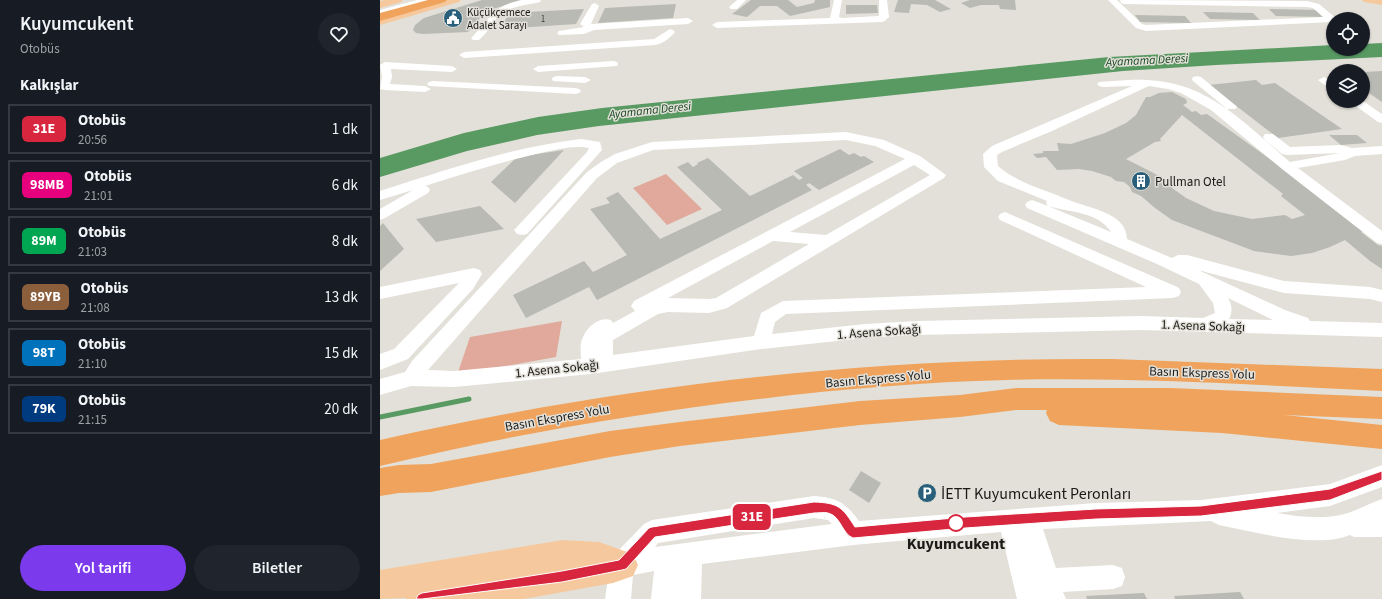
<!DOCTYPE html>
<html lang="tr">
<meta charset="utf-8">
<style>
body{margin:0;font-family:"Source Sans 3",sans-serif;background:#20242c;color:#f1f3f6;height:100vh;display:flex;flex-direction:column;font-size:15px;white-space:nowrap}
*{box-sizing:border-box;margin:0}
p{font-size:13px;color:#9ea1a6}
.icon{flex:none;width:22px;height:22px;fill:none;stroke:currentColor;stroke-width:2;stroke-linecap:round;stroke-linejoin:round}
.map{position:relative;flex:1;overflow:hidden}
.details{display:flex;flex-direction:column;background:#171b24;width:380px}
.details>*{flex:none}
.badge{padding:0 8px;border-radius:6px;font-size:14px;line-height:26px}
.buttons{position:absolute;left:946px;top:12px;display:grid;gap:8px}
.buttons a{display:grid;place-items:center;width:44px;height:44px;border-radius:50%;background:#171b24;box-shadow:0 1px 3px #0004;font-size:20px}
.map>.badge{position:absolute;translate:-50% -50%;box-shadow:0 0 0 2px #fff}
h2{padding:0 20px;font-size:15px;line-height:36px}
.round{display:grid;place-items:center;flex:none;width:42px;height:42px;border-radius:21px;background:#20242c}
.overview{display:flex;align-items:center;justify-content:space-between;height:68px;padding:0 20px}
h1{font-size:19px;font-weight:600;line-height:30px}
.button{display:flex;gap:8px;margin-top:auto;padding:8px 20px}
.button a{flex:1;height:46px;border-radius:24px;background:#7c3aed;color:#fff;font-size:16px;font-weight:600;line-height:46px;text-align:center}
.button a+a{background:#20242c;color:#f1f3f6}
ul{padding:0;list-style:none}
li{display:flex;align-items:center;gap:12px;height:50px;margin:0 8px 6px;padding:0 12px;border:2px solid #363941;border-radius:0px}
li div{flex:1}
li b{display:block;font-size:15px}
li em{font-style:normal}
li .badge{min-width:44px;font-weight:700;text-align:center}
main{display:flex;flex:1;min-height:0}
.map>svg:first-child{display:block}
</style>
<main>
<section class="details">
<div class="overview"><div><h1>Kuyumcukent</h1><p>Otobüs</p></div><a class="round"><svg class="icon" aria-label="heart" viewBox="0 0 24 24"><path d="M12 20l-8-8c-3-5 5-10 8-4 3-6 11-1 8 4z"/></svg></a></div>
<h2>Kalkışlar</h2>
<ul>
<li><span class="badge" style="background:#d7263d;color:#fff">31E</span><div><b>Otobüs</b><p>20:56</p></div><em>1 dk</em></li>
<li><span class="badge" style="background:#e6007e;color:#fff">98MB</span><div><b>Otobüs</b><p>21:01</p></div><em>6 dk</em></li>
<li><span class="badge" style="background:#00a651;color:#fff">89M</span><div><b>Otobüs</b><p>21:03</p></div><em>8 dk</em></li>
<li><span class="badge" style="background:#8b5e3c;color:#fff">89YB</span><div><b>Otobüs</b><p>21:08</p></div><em>13 dk</em></li>
<li><span class="badge" style="background:#0072bc;color:#fff">98T</span><div><b>Otobüs</b><p>21:10</p></div><em>15 dk</em></li>
<li><span class="badge" style="background:#003b80;color:#fff">79K</span><div><b>Otobüs</b><p>21:15</p></div><em>20 dk</em></li>
</ul>
<div class="button"><a>Yol tarifi</a><a>Biletler</a></div>
</section>
<div class="map">
<svg width="1002" height="599" viewBox="0 0 1002 599">
<rect width="100%" height="100%" fill="#e2e0d8"/>
<path fill="#e1a99c" d="M286,174l36,35 -35,16 -34,-37z
M182,321l-6,36 -99,18 13,-38z"/>
<path fill="#599a63" d="M1002,43v14l-166,8 -93,6 -524,55 -62,9 -70,16 -87,26v-19l84,-25 74,-16 64,-9 507,-51 224,-12v4h30v-5z"/>
<g fill="none" stroke-linecap="round" stroke-linejoin="round">
<path stroke="#599a63" stroke-width="5" d="M0,417l89,-18"/>
</g>
<path fill="#b8bab3" fill-rule="evenodd" d="M102,0h39l-52,17 13,-1 -14,16 -45,2 -7,-1 -3,-3 2,-5 9,-7z
M371,0h37l9,7 17,-4 1,-3h15v7l-40,9 -13,-10h-17l-13,11 -15,-3z
M518,0h37l16,9 -11,3 -13,-7 -16,-1 -2,9 -15,-1z
M590,0h45l1,10 -16,-1 -1,-4h-18l-11,3 -9,-5z
M296,4l-3,14 -75,5 7,-15z
M466,5h31l1,8 -32,1z
M204,9l-8,15 -77,5 11,-16z
M889,9l49,1 9,7 -51,-1z
M823,12l50,1 7,7 -50,-1z
M755,15l50,1 6,7 -51,-1z
M1002,71v31l-19,-13v-17z
M876,80l6,5 13,-2 67,46 -64,9 -69,-53z
M792,92l14,7 1,4 -4,2 9,7 4,-1 5,4 6,-1 162,116 -8,2 17,13 4,1v23l-12,-8 -25,-21 -15,7 -18,6 -21,3 -37,-5 -82,-31 -17,-12 -14,-12 -9,-4 -2,-5 -6,-5 -8,-1 -5,-4 -19,-6 -13,-2 -22,1 -11,-13 -9,1 -4,-4 10,-1v-2h16l-2,-8 14,1 34,-11 21,-10 10,-8 10,-18h4l9,-4zM802,115l101,79 -2,2 24,19 -13,4 -7,-4 -33,4 -38,-8 -28,-13 -14,-10 2,-3 -3,-3 -45,-23 29,-17 6,-1 -1,-2z
M949,135h28l10,8 -26,2z
M460,149l9,6 5,-2 7,4 3,-1 10,6 -55,28 -10,-7 -3,2 6,5 -215,110 -8,-13 -63,31 -13,-23 71,-34 9,11 34,-17 -37,-46 20,-6 -4,-5 12,-6 42,47 62,-29 -45,-43 11,-5 5,5 5,-3 -1,-1 11,-5 42,38 43,-21 6,5 4,-2 -9,-7z
M184,150l-49,53 -24,-21 26,-25z
M100,206l24,23 -68,13 -20,-23z
M3,223l21,26 -24,22v-45z
M481,471l20,12 -12,20 -20,-13z
M860,592l4,7h-69l-1,-3z
M764,593l3,6h-60l-1,-3z"/>
<g fill="none" stroke-linecap="round" stroke-linejoin="round">
<path fill="#fff" fill-rule="evenodd" d="M37,0h14l-1,2 -50,14v-6z
M141,0h20l-1,2c-17,4 -33,4 -45,18 -5,7 -9,14 -16,20h-6l-2,-2 2,-2c19,-19 18,-29 48,-36z
M357,0h9l-9,9h-6l-2,-2z
M454,0h8l-3,17 3,1 37,-2v-16h8l2,17 -4,4 -3,1 -165,6 -5,-3 5,-3 113,-4z
M728,0h9l25,24 4,1 177,-8 -10,-9 -6,-1 -183,-3 -3,-1 -1,-3 187,1 12,3 18,15h-4l-1,3 -186,9 -10,-3z
M215,3l4,3 -8,18 97,-6 5,3 -5,3 -94,6 -10,4 -25,1 -2,-2 2,-2 25,-4 -4,-3 12,-20z
M290,29l3,1 2,2c-5,6 -11,11 -19,13l-192,13 -5,-3 5,-3 190,-13z
M233,61l4,1 1,2 -1,2 -79,6 -5,-3 5,-3z
M5,62l67,4 5,3 -5,3 -61,-3 1,8 -2,7 35,2 6,3 -6,3 -41,-2 -4,-1 2,-12 -2,-12z
M177,76l28,1 6,3 -6,3 -32,-2 -1,-2 1,-2z
M817,76l4,1 34,28 2,2 -2,2h-8l-34,-28 -1,-2 1,-2z
M944,77l9,4v8l-4,-1 -11,-8z
M748,80c20,-1 41,1 60,8 39,14 71,48 102,74l50,-9 -53,2 -5,-1 -17,-14 -2,-3 2,-3h8l17,13 51,-2 11,3 30,-2v8l-27,2 -10,4 -47,8 84,63v13l-5,-1 -95,-74 -71,-59 -30,-17 -13,-4 -19,-3 -97,45 -50,21 -5,3 1,11c19,17 48,24 71,34 18,8 58,12 58,39l45,19 6,-3h9l97,26 86,6 12,3v12l-12,-3 -86,-6 -86,-23 87,40 23,8 2,3 72,2v14l-241,-7 -223,5 -53,3 -104,11 -170,25 -137,13 -43,-1 -31,9v-16l25,-7 7,-11 175,-189 14,-10 14,-8 37,-12 194,-10 38,8 36,16 26,19 -2,3 -217,130 -18,5 -41,-1 -10,2 -45,26v15l141,-19 7,-23 22,-12 363,-14 -146,-67 -2,-3 2,-3 5,-2 170,74 4,2 2,4 -2,4 -6,2 -387,16 -11,8 -3,12 93,-10 53,-3 223,-5 62,2 12,-5 -2,-10 -14,-19 -42,-20 -130,-56 -2,-3 2,-3 5,-2 16,6 -2,-3 1,-2 -49,-20 -14,-14 -1,-13 9,-8 140,-60 -29,1 -4,-1 -2,-2 2,-2zM466,140l29,6 30,13 -271,142 -3,5 4,5 -22,12 -2,-3c-14,-4 -27,10 -30,23 -1,5 0,11 0,16l-127,12 -26,-1 169,-192 20,-15 36,-13zM534,165l16,10 -104,60 -36,-3zM668,206c20,6 51,6 63,26zM393,241l36,3 -93,54 -7,1 -41,-1zM848,298l45,22 -44,-1c4,-8 3,-14 -1,-21z
M53,81l142,7 4,1 2,2 -2,2 -4,1 -146,-8 -2,-2 2,-2z
M969,101h14l19,13v9l-4,-1z
M201,139l19,3 2,8 -75,84 -5,1 -5,-1 -3,-4 73,-78 2,-4c-16,-3 -33,2 -49,5 -39,9 -77,21 -115,33l3,1 2,3 -2,3 -43,25 -5,2v-11l33,-19 -33,10v-9c66,-21 132,-44 201,-52z
M94,268l6,2 2,4 -9,15 -65,70 -28,11v-16l14,-5 65,-66 -79,16v-12z
M1002,465v22l-52,19 -53,7c22,4 49,7 71,0 11,-4 23,-10 34,-14v38h-28l-4,-2c-34,14 -95,-3 -131,-10l-8,-4 -168,8 13,39 57,-3 9,3 3,9 -3,9 -9,3 -50,3 3,7h-49l-16,-67 -148,13 -151,19 -1,35h-50l3,-28 -21,4 -2,24h-26l5,-34 3,-9 31,-32 8,-4 162,-24c22,1 32,7 45,25l237,-18 105,-3 129,-16zM434,518l14,2 4,4 -177,23 3,-4z"/>
<path fill="#f6c89d" fill-rule="evenodd" d="M5,0h18l-2,2 -21,6v-7z
M62,0h19l-2,2 -79,23v-8z
M982,0h20v5l-18,-3z
M183,540l36,2 34,12 5,11 -5,11 -20,7 -89,16h-118v-1l-26,1v-29z"/>
<path fill="#f0a35c" fill-rule="evenodd" d="M48,0h19l-2,2 -65,19v-8z
M733,359l269,10v22c-125,-6 -250,-14 -375,-11 -83,2 -166,9 -248,19 -128,15 -254,37 -379,67v-26c240,-54 487,-83 733,-81z
M636,388h154l212,9v22l-98,-4 98,10v24l-160,-16 -163,-8 -9,-4 -4,-8 1,-3h-31l-56,7 -100,8 -180,21 -70,11 -179,35 -32,1 -19,3v-28l19,-3 32,-1 179,-33 70,-9 180,-21 100,-6z"/>
</g>
<path fill="#d7263d" stroke="#fff" d="M1002,471v9l-52,20 -129,16 -105,3 -131,9 -112,10c-11,-4 -12,-22 -25,-25 -4,-1 -9,0 -14,0l-159,24 -29,32 -4,1 -60,12 -140,17h-6l2,-4 4,-2 140,-22 57,-11 30,-32 3,-1 162,-25c25,1 28,5 41,25l110,-10 131,-8 105,-3 129,-17z"/>
<defs>
<symbol id="civic-disc" viewBox="-11 -11 22 22"><circle r="9.5" fill="#295f7a" stroke="#e2e0d8"/><path d="M-.6-6.5H3V-4.5H.6V-3L4-1V1h2V6H-6V1h2V-1L-.6-3ZM-1.2 2.5V6h2.4V2.5Z" fill="#fff"/></symbol>
<symbol id="building-disc" viewBox="-11 -11 22 22"><circle r="9.5" fill="#295f7a" stroke="#e2e0d8"/><path d="M-4-6H4V6H1V3H-1V6H-4ZM-2.5-4.3h1.7v1.8h-1.7ZM.8-4.3h1.7v1.8H.8ZM-2.5-1h1.7V.8h-1.7ZM.8-1h1.7V.8H.8Z" fill="#fff"/></symbol>
<symbol id="parking-disc" viewBox="-11 -11 22 22"><circle r="9.5" fill="#295f7a" stroke="#e2e0d8"/><path d="M-3.5-5.5H1a3.5 3.5 0 0 1 0 7H-1V5.5H-3.5ZM-1-3.4V-.6H.8a1.4 1.4 0 0 0 0-2.8Z" fill="#fff"/></symbol>
</defs>
<g fill-rule="evenodd">
<use href="#civic-disc" x="62" y="7" width="22" height="22"/>
<use href="#building-disc" x="750" y="170" width="22" height="22"/>
<use href="#parking-disc" x="536" y="482" width="22" height="22"/>
</g>
<circle fill="#fff" stroke="#d7263d" stroke-width="2" cx="576" cy="523" r="8"/>
<g text-anchor="middle" stroke-width="3" stroke-linejoin="round" paint-order="stroke">
<g font-size="9" fill="#42423e">
<text x="163" y="22">1</text>
</g>
<g font-size="11" fill="#1b1a17" stroke="#e2e0d8" text-anchor="start">
<text x="87" y="16">Küçükçemece<tspan x="87" dy="13">Adalet Sarayı</tspan></text>
</g>
<g font-size="12" font-style="italic" fill="#14451f" stroke="#e2e0d8">
<text transform="translate(767 60) rotate(-3)" y="4">Ayamama Deresi</text>
<text transform="translate(270 110) rotate(-6)" y="4">Ayamama Deresi</text>
</g>
<g font-size="13" fill="#1b1a17" stroke="#e2e0d8" text-anchor="start">
<text x="775" y="186">Pullman Otel</text>
</g>
<g font-size="13" fill="#1b1a17" stroke="#e2e0d8">
<text transform="translate(823 325) rotate(2)" y="5">1. Asena Sokağı</text>
<text transform="translate(499 331) rotate(-4)" y="5">1. Asena Sokağı</text>
<text transform="translate(177 368) rotate(-6)" y="5">1. Asena Sokağı</text>
<text transform="translate(822 372) rotate(2)" y="5">Basın Ekspress Yolu</text>
<text transform="translate(498 378) rotate(-5)" y="5">Basın Ekspress Yolu</text>
<text transform="translate(177 417) rotate(-10)" y="5">Basın Ekspress Yolu</text>
</g>
<g font-size="16" fill="#1b1a17" stroke="#e2e0d8" text-anchor="start">
<text x="561" y="499">İETT Kuyumcukent Peronları</text>
</g>
<g font-size="16" font-weight="bold" fill="#1b1a17" stroke="#e2e0d8">
<text x="576" y="549">Kuyumcukent</text>
</g>
</g>
</svg>
<div class="buttons">
<a><svg class="icon" aria-label="locate" viewBox="0 0 24 24"><circle cx="12" cy="12" r="6"/><path d="M12 2v4M12 18v4M2 12h4M18 12h4"/></svg></a>
<a><svg class="icon" aria-label="layers" viewBox="0 0 24 24"><path d="M12 4l9 5-9 5-9-5zM3 14l9 5 9-5"/></svg></a>
</div>
<b class="badge" style="left:372px;top:517px;background:#d7263d;color:#fff">31E</b>
</div>
</main>
